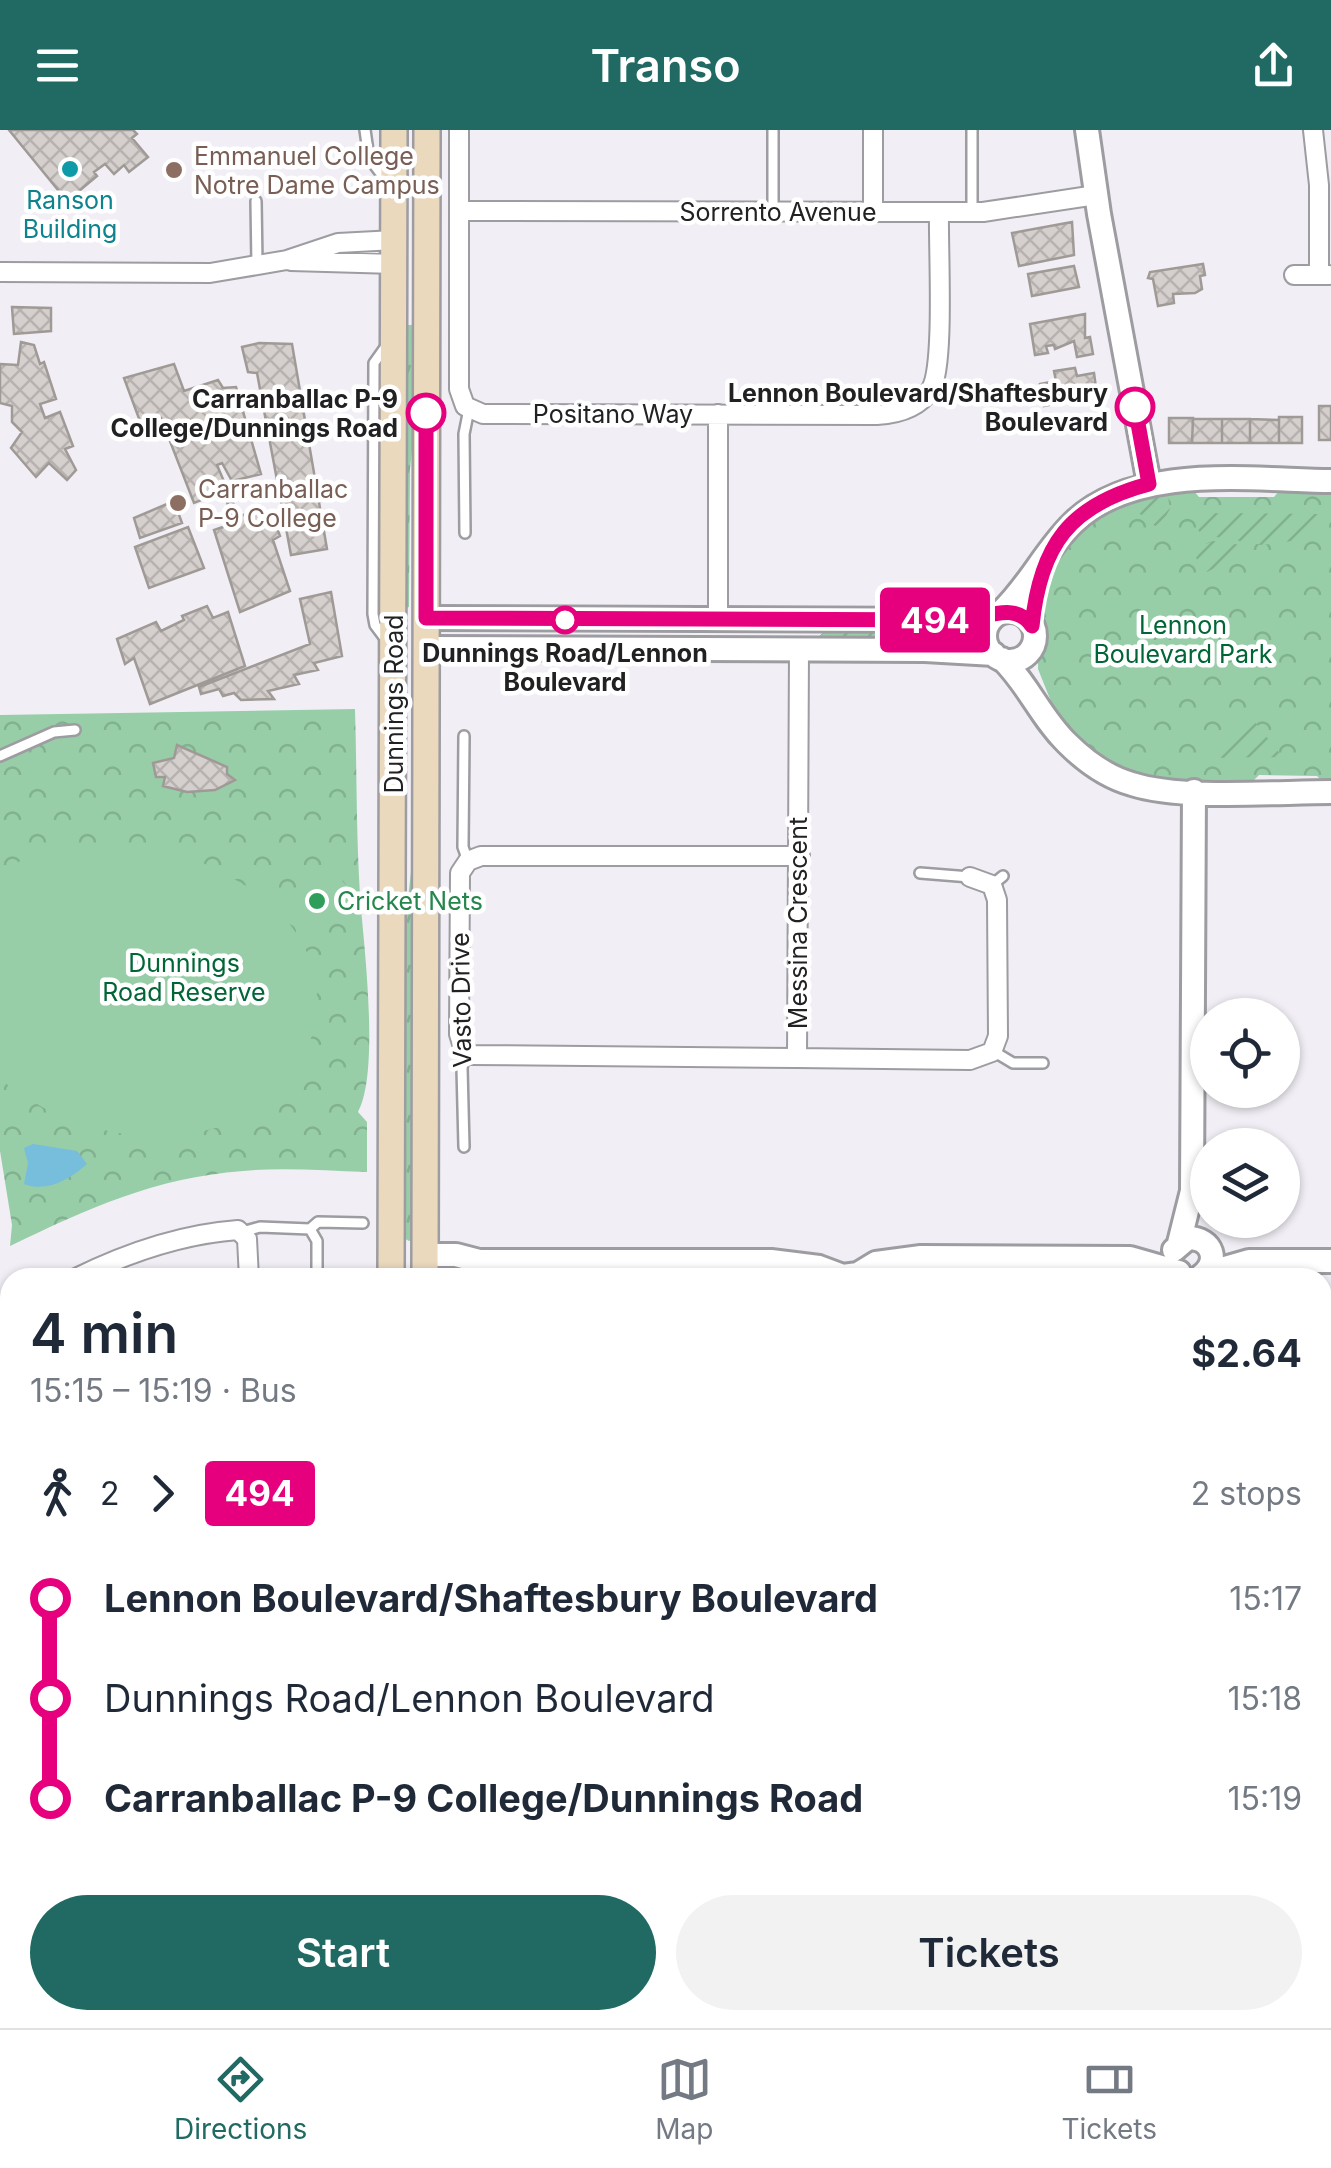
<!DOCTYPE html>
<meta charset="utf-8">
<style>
body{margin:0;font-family:Inter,sans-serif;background:#f2f2f3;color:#1f2937;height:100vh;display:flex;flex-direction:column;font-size:38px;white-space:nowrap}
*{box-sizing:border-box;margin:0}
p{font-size:32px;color:#747a83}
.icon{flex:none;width:55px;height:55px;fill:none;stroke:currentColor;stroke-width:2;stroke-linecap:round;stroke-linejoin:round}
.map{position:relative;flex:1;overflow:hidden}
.details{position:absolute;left:0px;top:1138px;width:1332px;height:762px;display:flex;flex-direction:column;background:#fff;border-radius:30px 30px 0 0;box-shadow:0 2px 8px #0004}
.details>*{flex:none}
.badge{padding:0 20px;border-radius:8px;font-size:35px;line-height:65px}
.controls{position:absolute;left:1190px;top:868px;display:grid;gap:20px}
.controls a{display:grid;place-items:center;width:110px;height:110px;border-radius:50%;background:#fff;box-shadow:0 2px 8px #0004;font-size:50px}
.map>.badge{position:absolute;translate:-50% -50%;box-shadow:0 0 0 5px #fff}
.legs{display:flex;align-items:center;gap:15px;height:110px;padding:0 30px;font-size:32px}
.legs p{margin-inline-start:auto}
.summary{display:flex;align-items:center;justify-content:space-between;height:170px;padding:0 30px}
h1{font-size:55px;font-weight:600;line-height:75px}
.action{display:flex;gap:20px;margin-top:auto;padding:20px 30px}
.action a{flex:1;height:115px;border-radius:60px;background:#206a63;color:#fff;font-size:40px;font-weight:600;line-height:115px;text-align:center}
.action a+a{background:#f2f2f3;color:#1f2937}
ul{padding:0 30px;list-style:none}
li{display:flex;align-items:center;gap:35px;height:100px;font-size:38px}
li i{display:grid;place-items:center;width:15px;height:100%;margin:0 12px;background:currentColor}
li i::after{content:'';width:25px;height:25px;margin:-12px;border:8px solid;border-radius:50%;background:#fff}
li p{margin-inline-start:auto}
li:first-child i{background:linear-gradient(#0000 50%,currentColor 0)}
li:last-child i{background:linear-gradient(currentColor 50%,#0000 0)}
header{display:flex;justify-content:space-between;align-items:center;height:130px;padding:0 30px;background:#206a63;color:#fff;font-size:45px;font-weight:600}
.tabs{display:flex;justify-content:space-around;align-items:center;height:140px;border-top:2px solid #e0e1e3;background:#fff;font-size:28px;color:#747a83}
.tabs a{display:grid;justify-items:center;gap:5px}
.tabs .on{color:#206a63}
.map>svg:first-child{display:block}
</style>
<header><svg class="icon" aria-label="menu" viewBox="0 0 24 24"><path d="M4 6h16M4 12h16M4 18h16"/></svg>Transo<svg class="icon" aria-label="share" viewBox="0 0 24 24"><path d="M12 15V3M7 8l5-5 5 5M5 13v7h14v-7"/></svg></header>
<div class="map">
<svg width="1331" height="1898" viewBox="0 0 1331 1898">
<defs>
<pattern id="grass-tufts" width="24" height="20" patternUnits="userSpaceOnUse" patternTransform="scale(2.5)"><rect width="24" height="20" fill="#97cea8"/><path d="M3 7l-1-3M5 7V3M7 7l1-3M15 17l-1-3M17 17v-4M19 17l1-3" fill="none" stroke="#82b190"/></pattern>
<pattern id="forest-crowns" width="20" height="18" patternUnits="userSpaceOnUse" patternTransform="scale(2.5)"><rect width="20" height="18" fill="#97cea8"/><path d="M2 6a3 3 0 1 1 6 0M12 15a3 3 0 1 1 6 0" fill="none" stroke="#82b190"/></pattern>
<pattern id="garden-furrows" width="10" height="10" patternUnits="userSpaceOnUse" patternTransform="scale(2.5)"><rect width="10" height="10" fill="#97cea8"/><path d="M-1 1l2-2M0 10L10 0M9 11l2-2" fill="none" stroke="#82b190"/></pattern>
<pattern id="building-cross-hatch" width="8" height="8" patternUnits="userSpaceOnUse" patternTransform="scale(2.5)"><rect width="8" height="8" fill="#d5d0cd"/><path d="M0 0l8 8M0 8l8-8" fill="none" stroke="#b7b2b0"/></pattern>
</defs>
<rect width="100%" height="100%" fill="#f1eff5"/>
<path fill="url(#grass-tufts)" d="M404,195h15l-1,69 -8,75 -1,138 -6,2z
M411,527l6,5 -3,577 -5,2 -7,-4 2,-303 7,-62z"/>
<path fill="url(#forest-crowns)" d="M1193,360l6,7h75l5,-6h52v291h-8l-6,-6 -58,-1 -7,7h-77l-36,-6 -34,-14 -33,-27 -16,-21 -18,-45 1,-70 5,-18 21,-35 33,-31 41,-19z
M355,579c2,66 1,133 6,199 4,46 18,166 -3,204l9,10v50c-41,-1 -83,-5 -124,-1 -89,7 -154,37 -233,75l2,-21 -12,-74v-436z
M433,1890h409v8h-409z"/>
<path fill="url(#garden-furrows)" d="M1167,361l3,18 -9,15 -6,2 -31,-25z
M1199,383l123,1 -7,13v11l-53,7 -45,-8 -12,3 -8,-12z
M1213,411l42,6 -48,25 -11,-14 8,-13z
M959,497l1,17 -147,-2 14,-13z
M1253,590l28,35 -2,2 -69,1z"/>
<path fill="#97cea8" d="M125,715c49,3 86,18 127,45 68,45 87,123 37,190 -12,17 -33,33 -53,41 -80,32 -171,11 -236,-42v-206c36,-26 82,-27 125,-28z
M330,736l24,29 -50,42 -24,-30z
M1331,1706v134l-8,-14 -1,-107z"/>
<path fill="#77bddc" d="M33,1014l44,7 10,13c-17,15 -40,29 -63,20l4,-21 -4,-15z"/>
<path fill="url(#building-cross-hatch)" stroke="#9f9a96" stroke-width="2.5" d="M9,0h124l4,4 -5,4 16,19 -19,15 -5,-7 -10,9 -9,-10 -11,8 3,4 -30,25z
M1072,92l2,33 -55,11 -7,-33z
M1203,134l2,11 -5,1 2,13 -7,4 -22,1 1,9 -16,3 -5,-27 -5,-1 2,-6z
M1074,136l5,21 -47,9 -4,-22z
M12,177l39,1v23l-37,3z
M1085,184v24l5,-1 3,17 -16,3 -3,-16 -19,8 -1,-4 -8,1 2,7 -13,2 -5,-31z
M21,212l13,3 6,19 4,-2 12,37 -16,5 5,14 15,-6 13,34 -8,3 11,21 -9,10 -18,-17 -13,14 -25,-29 11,-16 -10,-10v-16l-12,-3v-39l18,1z
M259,213l33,1 35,205 -36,6 -34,-182 -9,-1 -6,-25z
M174,234l10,27 34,-11 5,8 13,-1 25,87 -29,7 -10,-18 -5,2 22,52 23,-10 5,17 8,-1 5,13 -7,4 17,51 -50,21 -26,-82 20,-7 -13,-39 -4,2v8l-23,9 -33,-85 -20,6 -17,-46z
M1075,238l2,8 17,-3 3,22 -53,11 -4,-22 16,-3 -2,-10z
M1319,276h12v34h-12z
M1279,287h23v26h-23z
M1169,288h24l-1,25h-23z
M1193,289h29v24h-30z
M1222,289h28v24h-28z
M1250,289l29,1v23h-29z
M174,371l8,22 -42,15 -6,-20z
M188,397l16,41 -55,20 -14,-41z
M331,462l11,64 -28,7 4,7 -24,5 5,9 -31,7 6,8 -33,1 -7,-7 -11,3 -4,-7 -18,5 -2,-7 111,-43 -10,-45z
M207,476l6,12 15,-6 17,54 -95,38 -16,-46 -9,6 -8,-25 39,-17 5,9 23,-11 -2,-4z
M177,615l50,22v7l8,6 -20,10 -28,2 -24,-6 2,-9h-9l-3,-14 21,-5z
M0,1643h10v150l-10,-15z
M35,1890h320l2,8h-322z
M1071,1890h93l3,8h-93z
M1190,1890h65v8h-64z"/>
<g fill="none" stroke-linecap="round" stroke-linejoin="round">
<defs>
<path id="service" d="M365,0l4,28 20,26
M256,71l1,63
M773,82v-82
M972,82v-82
M465,403l-1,-99 5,-25
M387,511l-12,-16 -2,-11 1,-251 15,-21
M464,606l-1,111 5,14
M0,626l54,-24 21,-2
M920,743l50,4
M992,755l11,-9
M993,921l20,12h30
M464,1017l-2,-79 4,-17
M310,1099l8,-7 45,1
M242,1102l18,-5 50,2 7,12v37"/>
<path id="minor" d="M459,0v259l6,17 18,8 394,1c21,-1 42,-7 54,-26 14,-24 7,-142 8,-177
M1313,0l6,55v90
M459,81l524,1 113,-17
M873,82v-82
M291,131l104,3
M0,142l210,1 77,-13 51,-17 57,-3
M1294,145h35
M718,284v205
M799,520l-2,408 173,2 22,-8 6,-16 -1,-136 -5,-15 -22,-8
M797,928l-326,-3 -8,-8 -4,-13 1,-161 8,-12 13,-5h319
M76,1148c51,-25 106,-44 162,-48l9,9 2,39
M0,1272h10
M1322,1360l9,-1
M1322,1630l9,-8
M0,1849h10
M0,1861h10
M855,1898v-8"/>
<path id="tertiary" d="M1087,0l12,84 50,270
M985 506a25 25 0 1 1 50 0a25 25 0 1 1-50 0Z
M1001,482c28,-26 44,-62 72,-89 61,-60 178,-43 258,-42
M426,488l525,2 43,-4
M426,518l499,2 69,4
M1002,529c26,25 39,59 65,84 18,18 40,34 65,41 49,16 145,8 199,8
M1179,1113l13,-52 2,-400
M1174,1120l14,-12c25,0 32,24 13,38
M425,1125h31l23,6h292l48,6 24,9 15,-2 18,-11 45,-6 209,1 49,14
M1204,1144l45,-13h82"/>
<path id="secondary" d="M391,1148l3,-1148
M425,1148l2,-1148
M390,1890v8
M422,1898v-8"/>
</defs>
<use href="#service" stroke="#9d9ca1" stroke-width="14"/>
<use href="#minor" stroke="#9d9ca1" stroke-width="22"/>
<use href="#tertiary" stroke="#9d9ca1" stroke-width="28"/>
<use href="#secondary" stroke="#9d9ca1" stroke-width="30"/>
<use href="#service" stroke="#fff" stroke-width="9"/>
<use href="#minor" stroke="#fff" stroke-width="18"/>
<use href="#tertiary" stroke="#fff" stroke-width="22"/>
<use href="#secondary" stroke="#ebd9be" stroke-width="25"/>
</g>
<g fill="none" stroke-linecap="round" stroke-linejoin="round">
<defs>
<path id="line-1" d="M426,283v205l536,2c25,-2 53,-19 70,6 8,-80 37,-121 117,-142l-14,-77"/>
</defs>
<use href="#line-1" stroke="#fff" stroke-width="22"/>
<use href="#line-1" stroke="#e6007e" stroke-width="15"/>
</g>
<circle fill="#0f9aa8" stroke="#fff" stroke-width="4" cx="70" cy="39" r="10"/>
<g fill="#8d6e63" stroke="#fff" stroke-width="4">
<circle cx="174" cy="40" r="10"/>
<circle cx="178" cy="373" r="10"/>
</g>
<g fill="#fff" stroke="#e6007e" stroke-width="5">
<circle cx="1135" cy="277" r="18"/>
<circle cx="426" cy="283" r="18"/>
<circle cx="565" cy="490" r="12"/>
</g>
<circle fill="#2e9e5b" stroke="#fff" stroke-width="4" cx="317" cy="771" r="10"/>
<g text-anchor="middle" stroke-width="9" stroke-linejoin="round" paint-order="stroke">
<g font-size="25" fill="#785e54" stroke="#fff" text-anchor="start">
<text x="194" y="35">Emmanuel College<tspan x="194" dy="29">Notre Dame Campus</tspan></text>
<text x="198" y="368">Carranballac<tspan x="198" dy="29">P-9 College</tspan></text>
</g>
<g font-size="25" fill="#0d838f" stroke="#fff">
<text x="70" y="79">Ranson<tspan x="70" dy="29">Building</tspan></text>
</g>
<g font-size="25" fill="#212123" stroke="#fff">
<text x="778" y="91">Sorrento Avenue</text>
<text x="613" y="293">Positano Way</text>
<text transform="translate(394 574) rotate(-90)" y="9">Dunnings Road</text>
<text transform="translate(798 793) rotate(-90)" y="9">Messina Crescent</text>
<text transform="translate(461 870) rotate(-91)" y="9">Vasto Drive</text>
</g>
<g font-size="25" font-weight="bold" fill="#212123" stroke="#fff" text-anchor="end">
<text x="1108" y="272">Lennon Boulevard/Shaftesbury<tspan x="1108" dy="29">Boulevard</tspan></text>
<text x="398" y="278">Carranballac P-9<tspan x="398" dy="29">College/Dunnings Road</tspan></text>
<text x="565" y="532" text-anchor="middle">Dunnings Road/Lennon<tspan x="565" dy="29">Boulevard</tspan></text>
</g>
<g font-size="25" fill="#006636" stroke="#fff">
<text x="1183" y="504">Lennon<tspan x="1183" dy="29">Boulevard Park</tspan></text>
<text x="184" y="842">Dunnings<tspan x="184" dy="29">Road Reserve</tspan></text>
</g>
<g font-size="25" fill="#27864d" stroke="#fff" text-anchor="start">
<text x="337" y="780">Cricket Nets</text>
</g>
</g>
</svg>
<div class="controls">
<a><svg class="icon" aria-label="locate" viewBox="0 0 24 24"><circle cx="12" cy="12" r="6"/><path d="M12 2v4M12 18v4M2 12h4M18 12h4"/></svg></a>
<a><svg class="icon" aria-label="layers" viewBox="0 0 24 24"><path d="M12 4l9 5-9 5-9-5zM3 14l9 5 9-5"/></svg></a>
</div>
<b class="badge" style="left:935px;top:490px;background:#e6007e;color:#fff">494</b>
<section class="details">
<div class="summary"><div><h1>4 min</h1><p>15:15 – 15:19 · Bus</p></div><b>$2.64</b></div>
<div class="legs"><svg class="icon" aria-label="walk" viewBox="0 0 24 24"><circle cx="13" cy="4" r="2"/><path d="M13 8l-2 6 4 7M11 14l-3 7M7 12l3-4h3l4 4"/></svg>2<svg class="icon" aria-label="forward" viewBox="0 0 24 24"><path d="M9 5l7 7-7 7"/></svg><b class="badge" style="background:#e6007e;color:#fff">494</b><p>2 stops</p></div>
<ul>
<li><i style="color:#e6007e"></i><b>Lennon Boulevard/Shaftesbury Boulevard</b><p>15:17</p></li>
<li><i style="color:#e6007e"></i><span>Dunnings Road/Lennon Boulevard</span><p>15:18</p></li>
<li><i style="color:#e6007e"></i><b>Carranballac P-9 College/Dunnings Road</b><p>15:19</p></li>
</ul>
<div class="action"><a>Start</a><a>Tickets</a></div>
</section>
</div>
<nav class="tabs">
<a class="on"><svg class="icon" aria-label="directions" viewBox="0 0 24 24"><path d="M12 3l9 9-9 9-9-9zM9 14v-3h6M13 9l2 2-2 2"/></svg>Directions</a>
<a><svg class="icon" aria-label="map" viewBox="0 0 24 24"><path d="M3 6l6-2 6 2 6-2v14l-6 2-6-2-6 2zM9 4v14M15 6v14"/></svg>Map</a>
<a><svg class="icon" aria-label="tickets" viewBox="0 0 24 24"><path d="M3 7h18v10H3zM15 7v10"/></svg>Tickets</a>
</nav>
